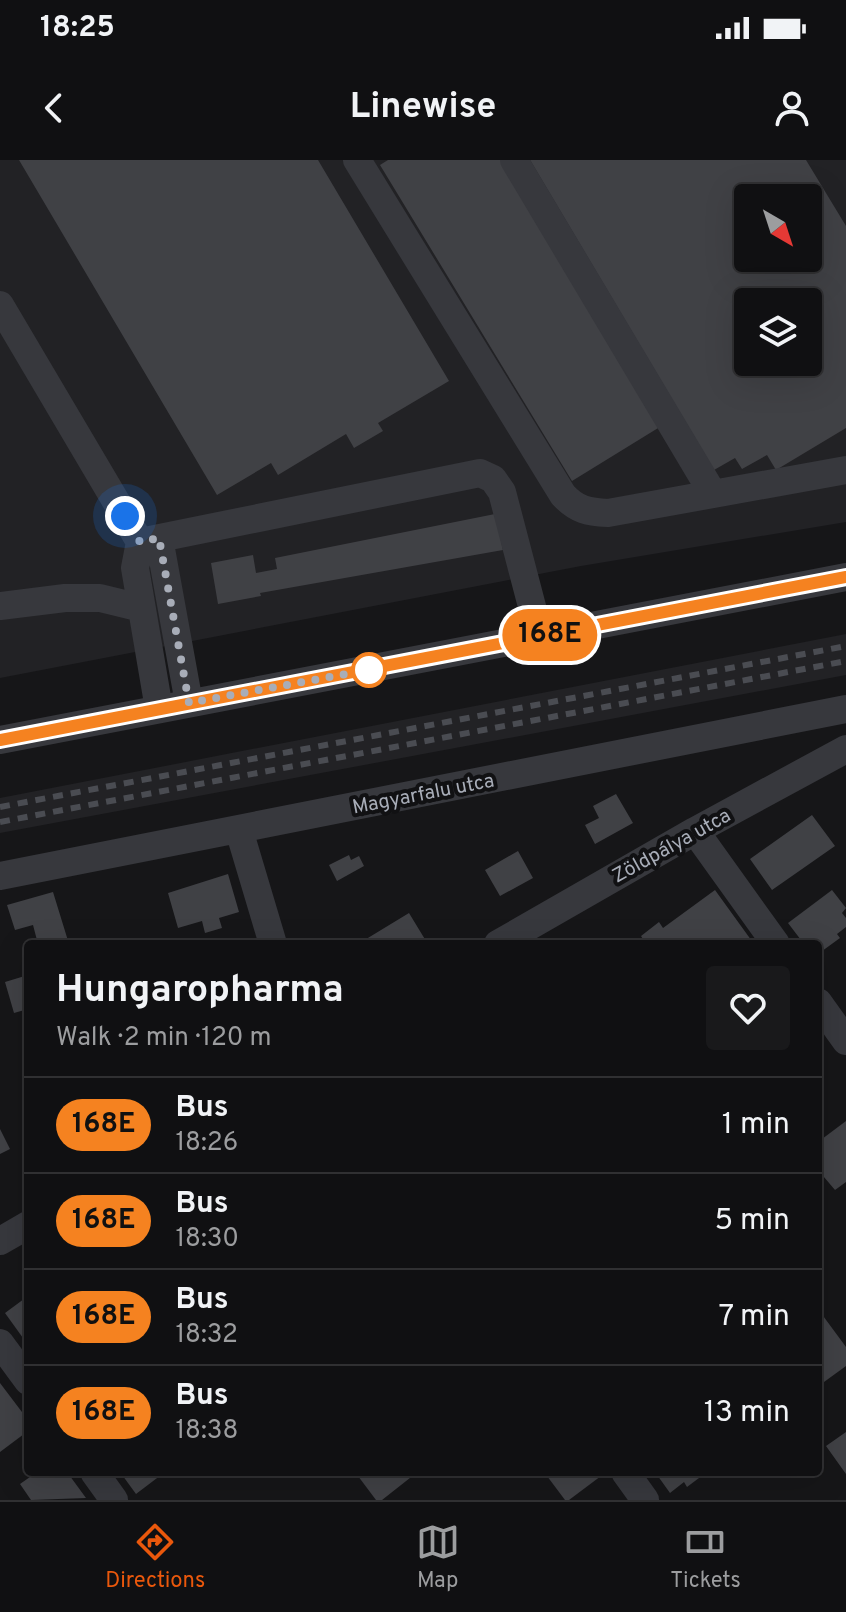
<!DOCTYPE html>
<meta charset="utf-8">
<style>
body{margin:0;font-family:Overpass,sans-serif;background:#19191b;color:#f1f3f6;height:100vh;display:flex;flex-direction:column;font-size:30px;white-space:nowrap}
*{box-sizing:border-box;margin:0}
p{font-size:26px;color:#9c9d9f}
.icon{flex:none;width:44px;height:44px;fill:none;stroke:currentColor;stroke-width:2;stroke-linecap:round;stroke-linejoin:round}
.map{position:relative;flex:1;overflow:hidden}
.sheet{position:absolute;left:24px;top:780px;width:798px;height:536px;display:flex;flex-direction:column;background:#101012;border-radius:8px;box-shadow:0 8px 32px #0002,0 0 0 2px #303032}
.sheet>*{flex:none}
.badge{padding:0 16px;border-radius:26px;font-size:28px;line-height:52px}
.needle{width:52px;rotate:141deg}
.controls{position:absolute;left:734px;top:24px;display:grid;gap:16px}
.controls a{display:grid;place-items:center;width:88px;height:88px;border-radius:8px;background:#101012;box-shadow:0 8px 32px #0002,0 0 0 2px #303032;font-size:40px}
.you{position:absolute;width:40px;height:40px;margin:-20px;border:6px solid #fff;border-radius:50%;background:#1a73e8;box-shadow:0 0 0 12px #1a73e833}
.map>.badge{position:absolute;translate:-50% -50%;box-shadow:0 0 0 4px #fff}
.round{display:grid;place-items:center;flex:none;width:84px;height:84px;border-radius:8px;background:#19191b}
.head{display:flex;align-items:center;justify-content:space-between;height:136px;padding:0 32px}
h1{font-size:38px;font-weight:700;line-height:60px}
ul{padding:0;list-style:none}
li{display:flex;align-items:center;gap:24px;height:96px;padding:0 32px;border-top:2px solid #303032}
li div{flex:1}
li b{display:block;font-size:30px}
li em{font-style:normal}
li .badge{min-width:88px;font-weight:700;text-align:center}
.status{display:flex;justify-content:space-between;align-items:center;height:56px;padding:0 40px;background:#101012;direction:ltr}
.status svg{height:22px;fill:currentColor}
header{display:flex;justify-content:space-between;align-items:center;height:104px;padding:0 32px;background:#101012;font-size:36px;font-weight:700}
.tabs{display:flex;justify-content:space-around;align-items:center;height:112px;border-top:2px solid #303032;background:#101012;font-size:22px;color:#9c9d9f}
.tabs a{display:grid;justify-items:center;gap:4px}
.tabs .active{color:#ea580c}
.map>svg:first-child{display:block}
</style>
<div class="status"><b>18:25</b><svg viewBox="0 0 49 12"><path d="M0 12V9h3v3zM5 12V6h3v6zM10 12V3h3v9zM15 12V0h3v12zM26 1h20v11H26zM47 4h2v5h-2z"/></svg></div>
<header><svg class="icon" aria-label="back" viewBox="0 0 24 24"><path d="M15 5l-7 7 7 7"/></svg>Linewise<svg class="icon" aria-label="person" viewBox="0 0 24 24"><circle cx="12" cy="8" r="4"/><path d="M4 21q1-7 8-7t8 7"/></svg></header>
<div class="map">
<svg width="846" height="1340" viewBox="0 0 846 1340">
<rect width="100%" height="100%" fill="#161618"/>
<path fill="#222225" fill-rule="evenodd" d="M0,0h846v362l-265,44 -581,112zM748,38h60v60h-60zM748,142h60v60h-60z
M846,474v41l-846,158v-35z"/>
<path fill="#404145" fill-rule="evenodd" d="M19,0h299l131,221 -71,42 5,8 -29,17 -8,-14 -68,41 -7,-12 -54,32z
M388,0h114l161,265 -91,56 -192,-316z
M530,0h276l40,66v202l-70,42 -9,-15 -25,14 -7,-11 -21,12zM748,38h60v60h-60zM748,142h60v60h-60z
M495,354l8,36 -243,43 1,3 -43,8 -7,-41 42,-8 3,18 21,-4 -2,-11z
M616,634l17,29 -38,21 -10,-19 14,-7 -6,-12z
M812,655l23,31 -63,44 -22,-31z
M518,691l15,27 -33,18 -15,-26z
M349,695l2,5 8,-4 5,10 -27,15 -8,-16z
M228,714l11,38 -20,6 3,10 -17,5 -3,-12 -24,7 -10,-35z
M715,730l39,54h-108l-5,-8 18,-14 4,6z
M832,730l14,18 -4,5 4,5v9l-9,7 3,4 -22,16v-10h-14l-16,-21z
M53,732l16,52h-31l-5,-19 -18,5 -8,-25z
M409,753l17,28 -6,3h-62z
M28,815v34l-14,4 -9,-31z
M846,961v61l-11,8 -17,-20v-28z
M0,969l10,20 -10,5z
M28,1136v49l-23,-32z
M818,1149l28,38v19l-22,16 -6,-7z
M0,1223l28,37v11l-28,21z
M846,1272v42l-20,-28z
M37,1312h30l19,26 -55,2 -11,-16z
M120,1312h45l-29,22z
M355,1312h59l1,2 -33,26h-6z
M544,1312h54l3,4 -32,24h-4z
M655,1312h52l-20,15 -3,-5 -14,11z"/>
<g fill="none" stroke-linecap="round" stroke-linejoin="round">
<path stroke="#37383d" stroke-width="28" d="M357,0l206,335c14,15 25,17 45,18l238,-43
M514,0l199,334
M0,145l140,237 340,-69 13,6 9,13 38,145
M159,378l30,165
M140,382l-5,26 24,141
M0,446l65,-8h35l41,10
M0,580l846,-163
M239,670l34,114
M695,671l81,113
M0,716l846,-167
M498,784l197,-113 151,-82
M818,842l28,39
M0,1081l28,-16
M0,1183l28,38
M94,1312l20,28
M625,1312l20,28"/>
<path stroke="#4a4c52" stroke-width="6" stroke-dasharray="10 8" stroke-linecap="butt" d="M0,647l846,-161
M0,662l846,-161"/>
</g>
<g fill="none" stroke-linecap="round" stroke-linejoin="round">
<defs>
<path id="line" d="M0,580l846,-163"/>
</defs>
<use href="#line" stroke="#fff" stroke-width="18"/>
<use href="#line" stroke="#f58220" stroke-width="12"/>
<path stroke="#a8adb8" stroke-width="8" stroke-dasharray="0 14.4" d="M125,356l15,26 19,-4 30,165 184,-34 -4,1"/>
</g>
<circle fill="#fff" stroke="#f58220" stroke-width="4" cx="369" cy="510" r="16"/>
<g text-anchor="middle" stroke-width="8" stroke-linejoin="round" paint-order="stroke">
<g font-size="20" fill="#a8adb8" stroke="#111113">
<text transform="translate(423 633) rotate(-11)" y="7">Magyarfalu utca</text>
<text transform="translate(671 685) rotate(-29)" y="7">Zöldpálya utca</text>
</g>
</g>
</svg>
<div class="controls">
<a><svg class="needle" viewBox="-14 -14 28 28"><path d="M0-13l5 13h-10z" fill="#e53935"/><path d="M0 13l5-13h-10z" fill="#9c9d9f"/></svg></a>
<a><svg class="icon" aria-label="layers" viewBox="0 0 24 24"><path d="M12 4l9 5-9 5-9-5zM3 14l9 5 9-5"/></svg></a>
</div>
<div class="you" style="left:125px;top:356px"></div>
<b class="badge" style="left:550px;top:475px;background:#f58220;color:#111">168E</b>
<section class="sheet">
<div class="head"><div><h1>Hungaropharma</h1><p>Walk · 2 min · 120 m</p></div><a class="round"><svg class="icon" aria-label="heart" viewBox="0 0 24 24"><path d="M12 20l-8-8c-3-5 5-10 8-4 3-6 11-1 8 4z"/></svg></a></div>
<ul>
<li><span class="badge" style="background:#f58220;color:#111">168E</span><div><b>Bus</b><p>18:26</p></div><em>1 min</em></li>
<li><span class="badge" style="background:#f58220;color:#111">168E</span><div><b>Bus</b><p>18:30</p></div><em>5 min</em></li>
<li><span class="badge" style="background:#f58220;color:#111">168E</span><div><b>Bus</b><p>18:32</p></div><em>7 min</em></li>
<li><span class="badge" style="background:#f58220;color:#111">168E</span><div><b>Bus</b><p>18:38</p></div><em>13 min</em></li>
</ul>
</section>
</div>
<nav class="tabs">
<a class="active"><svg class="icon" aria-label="directions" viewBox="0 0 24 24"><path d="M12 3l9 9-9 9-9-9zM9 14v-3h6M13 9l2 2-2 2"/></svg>Directions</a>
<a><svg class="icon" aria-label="map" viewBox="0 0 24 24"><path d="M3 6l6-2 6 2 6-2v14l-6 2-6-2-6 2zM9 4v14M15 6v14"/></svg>Map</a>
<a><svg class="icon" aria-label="tickets" viewBox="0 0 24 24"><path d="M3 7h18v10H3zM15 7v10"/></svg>Tickets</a>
</nav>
